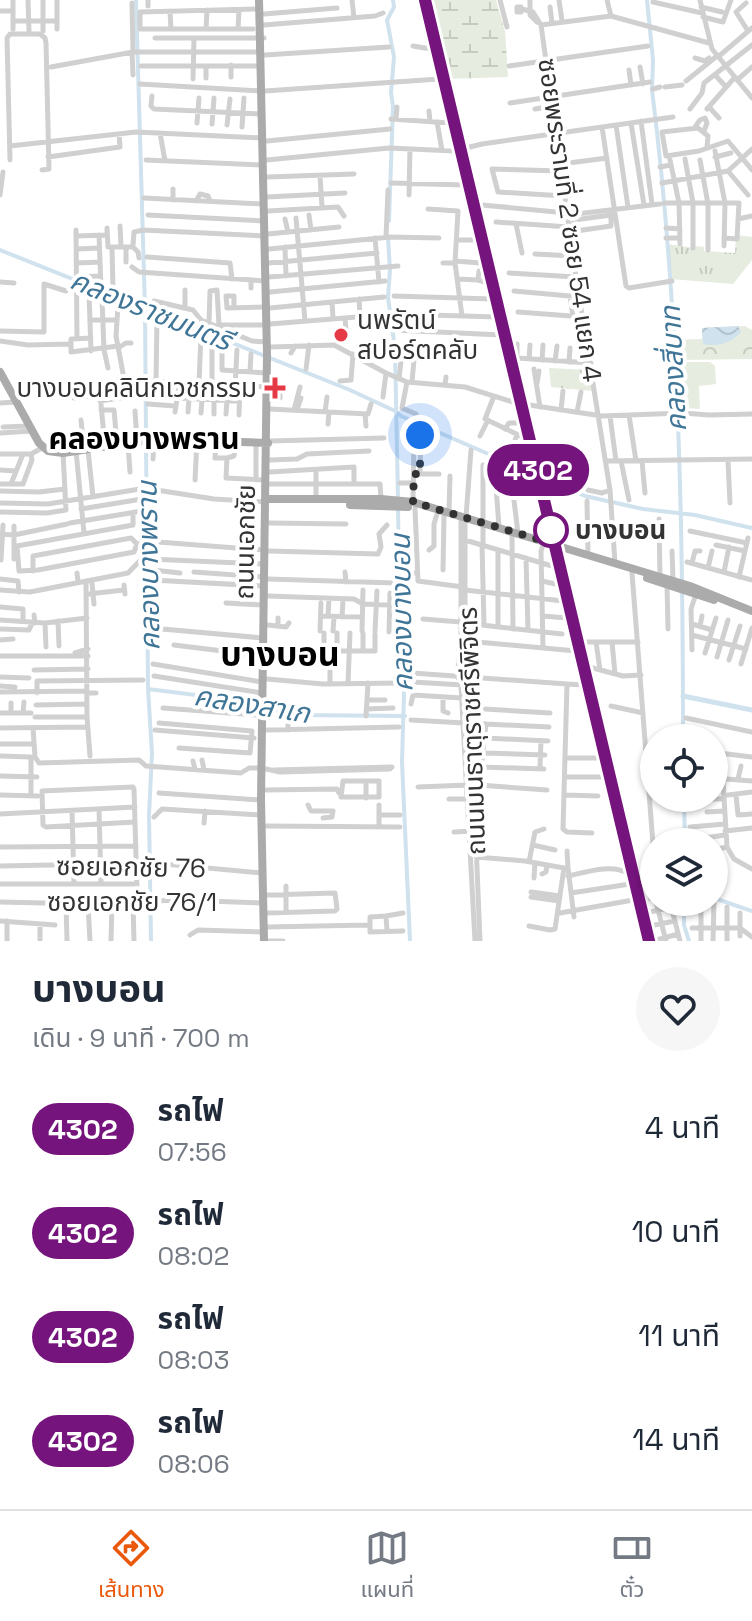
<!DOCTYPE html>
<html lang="th">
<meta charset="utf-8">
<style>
body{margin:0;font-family:"Space Grotesk","Noto Sans Thai",sans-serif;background:#f6f6f7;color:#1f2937;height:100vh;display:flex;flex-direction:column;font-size:30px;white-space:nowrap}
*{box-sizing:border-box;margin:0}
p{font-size:26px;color:#747a83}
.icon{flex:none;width:44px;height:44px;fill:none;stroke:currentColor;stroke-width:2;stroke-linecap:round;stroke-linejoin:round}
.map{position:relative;height:941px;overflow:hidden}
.details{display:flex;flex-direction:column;background:#fff;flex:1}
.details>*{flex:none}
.badge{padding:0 16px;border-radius:26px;font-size:28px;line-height:52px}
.buttons{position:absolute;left:640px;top:724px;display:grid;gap:16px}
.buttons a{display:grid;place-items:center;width:88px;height:88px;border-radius:50%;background:#fff;box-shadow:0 2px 6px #0004;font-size:40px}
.you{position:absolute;width:40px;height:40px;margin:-20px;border:6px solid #fff;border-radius:50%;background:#1a73e8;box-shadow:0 0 0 12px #1a73e833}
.map>.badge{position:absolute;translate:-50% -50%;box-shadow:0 0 0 4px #fff}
.round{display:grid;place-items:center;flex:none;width:84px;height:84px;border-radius:42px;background:#f6f6f7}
.summary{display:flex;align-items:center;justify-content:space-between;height:136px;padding:0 32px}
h1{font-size:38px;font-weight:700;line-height:60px}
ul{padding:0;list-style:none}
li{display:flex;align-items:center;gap:24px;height:104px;padding:0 32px}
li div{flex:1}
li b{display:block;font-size:30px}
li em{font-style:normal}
li .badge{min-width:88px;font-weight:700;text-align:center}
.menu{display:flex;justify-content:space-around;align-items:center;height:112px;border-top:2px solid #e0e1e3;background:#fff;font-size:22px;color:#747a83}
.menu a{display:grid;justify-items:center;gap:4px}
.menu .active{color:#ea580c}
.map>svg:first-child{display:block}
</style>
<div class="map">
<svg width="752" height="941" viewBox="0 0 752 941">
<defs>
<pattern id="grass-tufts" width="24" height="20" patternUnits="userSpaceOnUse" patternTransform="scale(2)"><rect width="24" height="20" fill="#e6ecdf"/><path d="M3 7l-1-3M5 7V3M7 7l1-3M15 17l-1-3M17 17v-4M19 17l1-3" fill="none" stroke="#c6cbc0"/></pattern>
<pattern id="wetland-marsh" width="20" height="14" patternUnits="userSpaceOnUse" patternTransform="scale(2)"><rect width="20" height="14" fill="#e6ecdf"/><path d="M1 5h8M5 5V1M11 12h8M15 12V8" fill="none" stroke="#c6cbc0"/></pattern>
<pattern id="park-crowns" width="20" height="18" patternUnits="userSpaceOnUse" patternTransform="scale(2)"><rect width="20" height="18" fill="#e6ecdf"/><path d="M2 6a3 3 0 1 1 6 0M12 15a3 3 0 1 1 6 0" fill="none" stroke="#c6cbc0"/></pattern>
<pattern id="water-waves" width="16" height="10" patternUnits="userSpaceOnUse" patternTransform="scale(2)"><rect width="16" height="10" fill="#cfe2ee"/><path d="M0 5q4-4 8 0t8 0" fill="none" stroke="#b2c2cd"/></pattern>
</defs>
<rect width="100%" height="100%" fill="#fff"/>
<path fill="url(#grass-tufts)" d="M736,235l16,2v23l-19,24 -62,-5 -4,-35 27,4v-2l10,1v4l31,2z
M549,368l40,2 4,21 -42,-4z"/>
<path fill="url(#wetland-marsh)" d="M428,0h68l9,31 3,46 -60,2z"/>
<path fill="url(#park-crowns)" d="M745,326l7,4v29l-76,1 -1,-20 27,-1v-11z"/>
<path fill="#e6ecdf" d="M684,362h26l5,4 1,18 -17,2 1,23 -15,-1 -4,-4 -1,-38z"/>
<path fill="url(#water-waves)" d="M738,326l3,6c-10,11 -23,15 -38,12l-1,-16z"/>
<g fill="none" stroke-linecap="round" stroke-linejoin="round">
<path stroke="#cfe2ee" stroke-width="4" d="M136,0l9,309 3,380 4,64 -3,62 2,126
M647,0l6,60 -1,30c27,215 31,432 31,648
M389,221l4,-115 -2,-13 3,-36 -7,-37 7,-13 -1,-7
M388,238l2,32 -2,27 7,52 3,151
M0,250l350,140 45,21 6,5 184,80 58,13 52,6 57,13
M398,509l2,119 5,32 -3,102 8,179
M148,689l87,11 60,15 110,1
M684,798l1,44
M714,898l38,13
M684,902v23l5,16"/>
<path stroke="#cfe2ee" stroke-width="5" d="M683,696l69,14"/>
<path stroke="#d0d0d0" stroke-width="5" d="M13,0v29
M28,0l1,31
M43,0v31
M57,0v29
M148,0v6
M352,0l2,18
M500,0l7,27
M530,0v15l7,7
M559,0l3,21
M607,0l4,16
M700,0l12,49 40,49
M653,2l49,11
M132,3l1,49
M746,3l-10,9 12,19
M517,7h4v5h-4z
M550,7l2,16
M701,7l21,5
M522,9l11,3 8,13 35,252 34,213 5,73
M0,11h13
M170,11l1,18
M264,14l73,-6
M703,17l20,5 8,-22
M13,21h44
M264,25l111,-9 8,-3
M541,25l70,-9 98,27
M206,29l1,-19
M238,29l1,-19
M253,29h-113v-17l118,-3
M155,38h109
M413,46l18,3 10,39
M132,52l1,23
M265,55l124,-8
M718,57l34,-29
M695,58l10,3 4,-3
M231,65v12
M141,66h119
M206,66v12
M509,66l139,-20
M51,67l82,-15h127
M640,67l3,17
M629,70l2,15
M717,77l9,10
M193,79l1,-41
M737,80l15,-13
M686,81l31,-25
M140,84l121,7
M665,87l17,-2
M653,89l7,-2
M265,91l174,-12
M152,96l-1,10 3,3 107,5
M510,103l140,-21
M709,107l10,11
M535,109l18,-3
M690,109l12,-16 2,-10 48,-38
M707,109l28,-32
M429,111l1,11
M391,119l59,4
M396,119l1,-12
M641,121l11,83
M437,122l5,28
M197,123l2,-25
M631,123l13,82
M212,124l2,-26
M227,125l3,-26
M616,125l12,82
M242,127l2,-29
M602,127l24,159 3,2 43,-7
M695,127l5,-7 5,-2 2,5 -3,8
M160,133l5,28
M267,141l123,-12
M10,146l126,-14 126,6
M707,147l1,-11 -10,-8 -36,4 4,24 33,-5 29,-10 24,29
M715,151l10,52 -1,43
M48,157l72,-10 -1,-13
M715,157l16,-4
M685,159l8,44v45
M10,160l-3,-122 3,-4h30l5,4 1,5 3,126 -7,1
M146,160l116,5
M267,160l122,-12 65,3 28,-7 191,-27
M670,160l9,43 1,41
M700,160l8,44v46
M561,164l46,-6
M660,167l11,-2
M561,171l-69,-2 6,23 66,4
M728,171l20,24
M320,176l2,31
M267,177l87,-3
M391,183l74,2
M662,183l66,-12 24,-22
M0,195l3,-23
M409,195l1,-46
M267,197l78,-4
M144,198l119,6
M173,200v-11
M196,201l4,-7 8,2 2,5
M664,203h75l-2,36 -13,-1
M482,205l85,8
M428,209l30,2 -3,52 7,53
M268,211l70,-4 6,9
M148,215l116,6
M309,215l2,15
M568,215l92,-11
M296,218l9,103
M285,219l3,13
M738,219l14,-3
M496,222l73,5
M516,224l6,29
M120,226l1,21
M107,228l1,19h22
M666,228l14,1
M76,230l1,109
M268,234l71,-7
M99,235l1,27
M76,236l29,-1
M570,236l6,-5 35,-5v-11l-37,5 -1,8 3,3
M386,237l2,-47
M375,238l4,44
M666,238h13
M457,240h15
M133,245l1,-13 9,-2 121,6
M126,247v15
M285,247l1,29
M112,248l1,41
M134,248l4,4 1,6
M77,249l22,-1
M269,249l121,-12 49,1
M535,254l38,2
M147,257l83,6 2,16
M455,261l26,2
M77,263l23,-1 1,24
M269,263l108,-10
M443,263h12
M132,267l7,5 126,9
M479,271l-1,9 10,3
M509,273l67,4
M77,277l23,-1
M269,277l129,-11
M457,279l21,1
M0,282l14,1
M251,288v-8
M514,291l67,6
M270,292l115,-11
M89,293l2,58
M226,296l1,12 39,-1
M226,296h8v11
M394,296l98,3
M570,296l3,21
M102,299l2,51 4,18
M359,299l1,17
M154,301l39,9 8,10 51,21 15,1
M332,302l1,16
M118,306l-2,30 9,48
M185,308v-18
M270,308l114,-11
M518,312l66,5
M345,318l1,12
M90,320h27
M209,323l1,-32 7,-1 2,35
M270,324l124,-10 104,3
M219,325h47
M395,330l106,5
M501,330l15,72
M0,331l44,1v-48l22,7
M91,338l-20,1v13l47,-6
M0,341l28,4 42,-1
M222,344v26l45,3
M517,344v14l74,5
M271,347l63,-2 52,28 21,9 58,5 51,16 86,13 81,-3 26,2 43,-1
M118,348l8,-5h5
M396,349l4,5 15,1
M291,353l4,-7
M529,359l1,-14
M542,360l1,-15
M555,361l2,-15
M569,362l1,-14
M582,363l2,-14
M306,369l3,-24
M534,369l6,38
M250,371l1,-17
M399,379l2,-18
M150,381l117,6
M340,381l11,-1 2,-26
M156,382l1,-65
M407,382l-5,26 14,6
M412,382l3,-33 31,1
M537,383l2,-12
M73,384l26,-1 6,64
M199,384l2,-50
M212,384v-45
M445,385l1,-8
M235,386l2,-36
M271,386l9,2v10
M99,388l39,-6
M240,394h15
M494,396l-9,23 38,18
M383,397l3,-24
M74,398l26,-3
M179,398l60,3
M100,401l32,-5
M230,401l1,-12
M0,403l16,-1
M148,404l27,2
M270,409l98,5 3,-10
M101,410h13l3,34
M294,410l6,-23
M297,410l4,-12
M561,410l2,-19
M135,411l2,30
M175,412l4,-25
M188,412l1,-13
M325,412l2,-15
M577,412l4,-20
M201,413l1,-14
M214,414v-14
M226,414l1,-13
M365,414l1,12
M239,415l1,-29
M629,415l7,46
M610,416l6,45
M81,420l3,29
M328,424l1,-12
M3,427l26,-1
M505,429l4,-6h9
M0,433l32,-2
M406,433l15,3 -1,38
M517,435l-9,23 18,7
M480,436l8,-16
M270,441l114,-3
M216,442l-1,16h12l-1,20 39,2
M514,442l7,3 2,5
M128,444l2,28
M88,450l5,47
M76,451l8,82
M0,454h31l11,-6
M227,458l7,-2 2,-14
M153,459l1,-19
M270,460l27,-1 10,-5 62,-3
M494,460l5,67
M605,461l147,-2
M621,461l8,39
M642,461l3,32
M728,461l2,42
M510,468l8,65
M0,470l16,1
M316,470v29
M270,472l84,-5v16
M419,474h20
M195,480l2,-39
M256,480v-36
M400,483h14
M0,484h23l9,-24 -1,-6
M11,484l12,-30
M270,484h110l1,15
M150,489l64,10 51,3
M588,490l14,3 8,-3
M0,491l39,1 26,-3
M413,501l1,-63
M587,501l1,54
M0,503l48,1 92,-15
M415,508l3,73 45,6
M81,509l61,-10
M0,512l47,1 19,-3 -3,-57
M449,512l1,-36
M133,513v12l-116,21 2,25 19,-1 96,-18 3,-8
M466,517l5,-67
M659,519l1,58
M461,521v165l14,255
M465,522v158l10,139 5,122
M483,522v-57l12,1
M70,523l72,-12
M269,523l77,1
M690,531l57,12
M0,534l14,1 53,-11
M512,536l1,93
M465,540l87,26
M137,544l21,-2
M482,545l2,80
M716,545l29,6
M483,546v-19
M429,550l5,-4v-22l3,-10
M498,550v77
M269,551l109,3 3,-7 -2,-13 8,-9
M672,551l1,29
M526,558l2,72
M14,559v-33
M150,559l114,5
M1,560l2,-35
M687,562l65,18
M692,563l3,-12h5
M708,568l4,-17
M443,570l1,-54
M33,571v-15l98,-18 6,6
M194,572l69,5
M345,572l1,10
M409,572l8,2
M724,572l5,-25
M77,573l1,9
M180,573l-27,-3 -5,4 4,6 111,6
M632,573l22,284
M739,577l9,-39
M0,579l18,2 1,11
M268,579l127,4
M86,581l1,136 3,39
M542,581l18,4
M92,583l2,21
M124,585l1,9
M667,585l1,44
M0,590l30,2 98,-19 30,-31 105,8
M465,590l98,11
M88,594l36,-4
M268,596l86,3 9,5 27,1
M226,603l37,2
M0,607l23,2v12
M34,615l1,8
M321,616l41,1
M328,616l1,-17
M543,616l24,2
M342,617l1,-17
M423,619l37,3
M0,620l45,3 42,-5
M58,621l1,25
M45,623l1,24
M464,623l98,11
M692,624l20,6
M268,625l18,2 3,-4
M278,626v-8
M700,626l2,-10
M151,628l112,10
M0,629l29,1 3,-7
M320,631l1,-28
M333,631l1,-14
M362,631l1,-41
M375,631l2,-40
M389,632l1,-39
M324,633v17l6,1h45v-17
M692,635l54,14
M0,640l13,-1
M466,641l110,10
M581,642h57
M596,642l4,28
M612,642l3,32
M174,645l89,11
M543,647l-2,-96 3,-9
M692,650l-1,-41 5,-15
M337,651v-18
M363,651v-18
M75,653l13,-4
M705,653l11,-35
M0,656h88
M717,657l11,-37
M729,660l11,-34
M153,664l109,18
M741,664l11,-36
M589,667l34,9 18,-1
M34,670l54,-1
M412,673l155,11 -4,145 4,3 25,1
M154,676l108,17
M0,677l29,1
M458,678l1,-38
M267,679l56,5 76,-1
M412,682l51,3
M330,684v-33
M348,684l2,-51
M567,684l16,1
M0,686l15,1
M0,692l87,-1
M37,693v-12l106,-1
M87,693h9
M443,698v13l5,2
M367,700h18
M411,704l2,-9 49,3
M36,705l51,-1
M611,706l32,7
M163,708l94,7 5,-5
M467,708l83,5
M366,709l27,-1
M0,713h31
M11,713v-10
M23,713l1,-11
M288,716v14
M366,716l2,-33
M35,717h52
M686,718l66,14
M411,720l53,3
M159,723l93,8 -2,22 -71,-5
M468,723l18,1 -7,61
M486,724l63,3
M0,728l88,-1
M33,728l2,29 4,6 100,-3 7,6 95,7 8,-5h13
M155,730l99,8
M267,730l132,-3
M485,738l63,3
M0,744h34
M483,753l62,2
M719,753l33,4
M0,756l31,1
M31,757v38
M565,758h34
M202,760l2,10
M193,761l2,8
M714,762l8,2 5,83 7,12 18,10
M481,767l63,2
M540,767l1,-26
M266,769l14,3 110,-3 2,-2 -118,3
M0,776l37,1
M565,777h38
M726,779l26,2
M738,779l3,-13
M343,781h36v16h-38z
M478,785l69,5
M418,787l50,-2
M266,790l71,-1 2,4
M159,793l102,7
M0,795l38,1
M564,795l34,1
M728,795l24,-3
M736,795l2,20 14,-1
M366,798v-17
M449,799h20
M688,799h35
M308,805l3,6h22l-1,6 -9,1
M99,809l2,74
M72,811l2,72
M707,812l17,-1
M0,814l135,-7
M379,815h21
M154,817l8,-8 99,6
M135,822l-89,5 -3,-2 -1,-34 91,-4 1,2 3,102
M204,823l1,-12
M266,826l134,1
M379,826v-21
M690,827l35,-3
M725,831l27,-3
M454,832l18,-1
M691,840l34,-5
M533,845l22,5
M0,847l136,-1
M714,850l13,-3
M567,851l1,17
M476,857l49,4 39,7 -9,61 -5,1 -21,-4
M529,862l6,-30 9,-3
M0,866l153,-3 109,10
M564,868h4l6,49
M542,874l4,-2 1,-7
M534,878l1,-15
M0,884h137
M286,886v26
M531,892l29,4
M571,893l59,-9
M267,895l68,-2 2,16 -2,2 -68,2
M531,897l28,4
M0,902l88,2 90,-4 85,3
M656,902l10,39
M670,902l10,39
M701,902v39
M66,903l1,38
M133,903l1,38
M88,904l2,37
M672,910l10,-2
M560,913l73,-13 -4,-26c-16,-11 -43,-2 -61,2
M646,913l25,-6
M740,913v23
M386,916l17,-3
M0,921l55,4
M7,921v20
M649,926l26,-5
M267,927l102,-2
M692,928h48l12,9
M387,931l-1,-15 -16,1v15l33,-1
M190,935l8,-5 65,2
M40,941v-17
M111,941l1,-38
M268,941h15
M653,941l-10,-40 11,-4
M653,941l25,-7
M713,941l1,-39
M727,941v-34"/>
<path stroke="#ababab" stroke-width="8" d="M259,0l8,354 -6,446 3,141
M0,372l39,71 9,8 15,2 91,-14 114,4
M265,499h116l32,3 277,84 62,25
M350,505l58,2
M647,578l67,22"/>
<defs>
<path id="rail" d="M426,0l223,941"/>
</defs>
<use href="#rail" stroke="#888" stroke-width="5"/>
<use href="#rail" stroke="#fff" stroke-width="2" stroke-dasharray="6" stroke-linecap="butt"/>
</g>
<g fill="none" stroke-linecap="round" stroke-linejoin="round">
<defs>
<path id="line" d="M425,0l224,941"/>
</defs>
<use href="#line" stroke="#fff" stroke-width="18"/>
<use href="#line" stroke="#75147c" stroke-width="12"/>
<path stroke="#333" stroke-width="8" stroke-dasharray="0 14.4" d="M420,435v39h-6l-1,28 131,39 7,-11"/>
</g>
<g fill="#e63946" stroke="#fff" stroke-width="3">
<circle cx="341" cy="335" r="8"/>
<path d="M271 376h8v8h8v8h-8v8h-8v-8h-8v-8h8z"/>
</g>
<circle fill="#fff" stroke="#75147c" stroke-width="4" cx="551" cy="530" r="16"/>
<g text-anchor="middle" stroke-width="8" stroke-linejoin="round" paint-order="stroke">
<g font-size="26" fill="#333" stroke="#fff">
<text transform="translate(570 220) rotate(82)" y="9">ซอยพระรามที่ 2 ซอย 54 แยก 4</text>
<text transform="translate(245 542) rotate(-89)" y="9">ถนนเอกชัย</text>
<text transform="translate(472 731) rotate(-92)" y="9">ถนนมนธาตุราชศรีพิจิตร</text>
<text transform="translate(131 867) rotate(1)" y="9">ซอยเอกชัย 76</text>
<text x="132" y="911">ซอยเอกชัย 76/1</text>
</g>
<g font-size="26" fill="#333" stroke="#fff" text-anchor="start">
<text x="357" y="329">นพรัตน์<tspan x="357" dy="30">สปอร์ตคลับ</tspan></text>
<text x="257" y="397" text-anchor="end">บางบอนคลินิกเวชกรรม</text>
</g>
<g font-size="26" font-weight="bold" fill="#333" stroke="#fff" text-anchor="start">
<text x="575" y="539">บางบอน</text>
</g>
<g font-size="28" font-style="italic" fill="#3f7597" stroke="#fff">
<text transform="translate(151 310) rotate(22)" y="10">คลองราชมนตรี</text>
<text transform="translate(673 369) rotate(-93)" y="10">คลองสี่บาท</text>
<text transform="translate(148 566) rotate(-91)" y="10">คลองบางพราน</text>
<text transform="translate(401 613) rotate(-91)" y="10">คลองบางบอน</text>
<text transform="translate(252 704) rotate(9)" y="10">คลองสาเก</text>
</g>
<g font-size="30" font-weight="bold" fill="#000" stroke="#fff">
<text x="144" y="449">คลองบางพราน</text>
</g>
<g font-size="34" font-weight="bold" fill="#000" stroke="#fff">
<text x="280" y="666">บางบอน</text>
</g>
</g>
</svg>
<div class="buttons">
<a><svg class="icon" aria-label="locate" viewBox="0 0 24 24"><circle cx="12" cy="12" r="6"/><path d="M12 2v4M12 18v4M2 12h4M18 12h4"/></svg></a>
<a><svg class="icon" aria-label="layers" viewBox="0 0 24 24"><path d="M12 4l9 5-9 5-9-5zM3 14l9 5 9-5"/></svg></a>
</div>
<div class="you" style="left:420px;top:435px"></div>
<b class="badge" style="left:538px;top:470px;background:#75147c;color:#fff">4302</b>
</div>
<section class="details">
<div class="summary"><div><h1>บางบอน</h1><p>เดิน · 9 นาที · 700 m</p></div><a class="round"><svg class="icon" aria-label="heart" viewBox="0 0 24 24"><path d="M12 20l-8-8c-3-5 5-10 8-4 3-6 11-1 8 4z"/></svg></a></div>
<ul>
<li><span class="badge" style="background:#75147c;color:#fff">4302</span><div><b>รถไฟ</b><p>07:56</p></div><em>4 นาที</em></li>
<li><span class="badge" style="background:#75147c;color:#fff">4302</span><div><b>รถไฟ</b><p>08:02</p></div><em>10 นาที</em></li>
<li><span class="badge" style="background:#75147c;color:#fff">4302</span><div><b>รถไฟ</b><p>08:03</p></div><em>11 นาที</em></li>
<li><span class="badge" style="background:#75147c;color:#fff">4302</span><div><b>รถไฟ</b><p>08:06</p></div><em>14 นาที</em></li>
</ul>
</section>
<nav class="menu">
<a class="active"><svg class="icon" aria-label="directions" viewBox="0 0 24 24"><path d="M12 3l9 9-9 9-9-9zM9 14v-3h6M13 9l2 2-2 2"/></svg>เส้นทาง</a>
<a><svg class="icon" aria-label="map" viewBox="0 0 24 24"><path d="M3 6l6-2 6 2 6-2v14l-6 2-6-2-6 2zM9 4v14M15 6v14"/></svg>แผนที่</a>
<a><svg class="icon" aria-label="tickets" viewBox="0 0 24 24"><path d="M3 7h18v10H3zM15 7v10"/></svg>ตั๋ว</a>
</nav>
